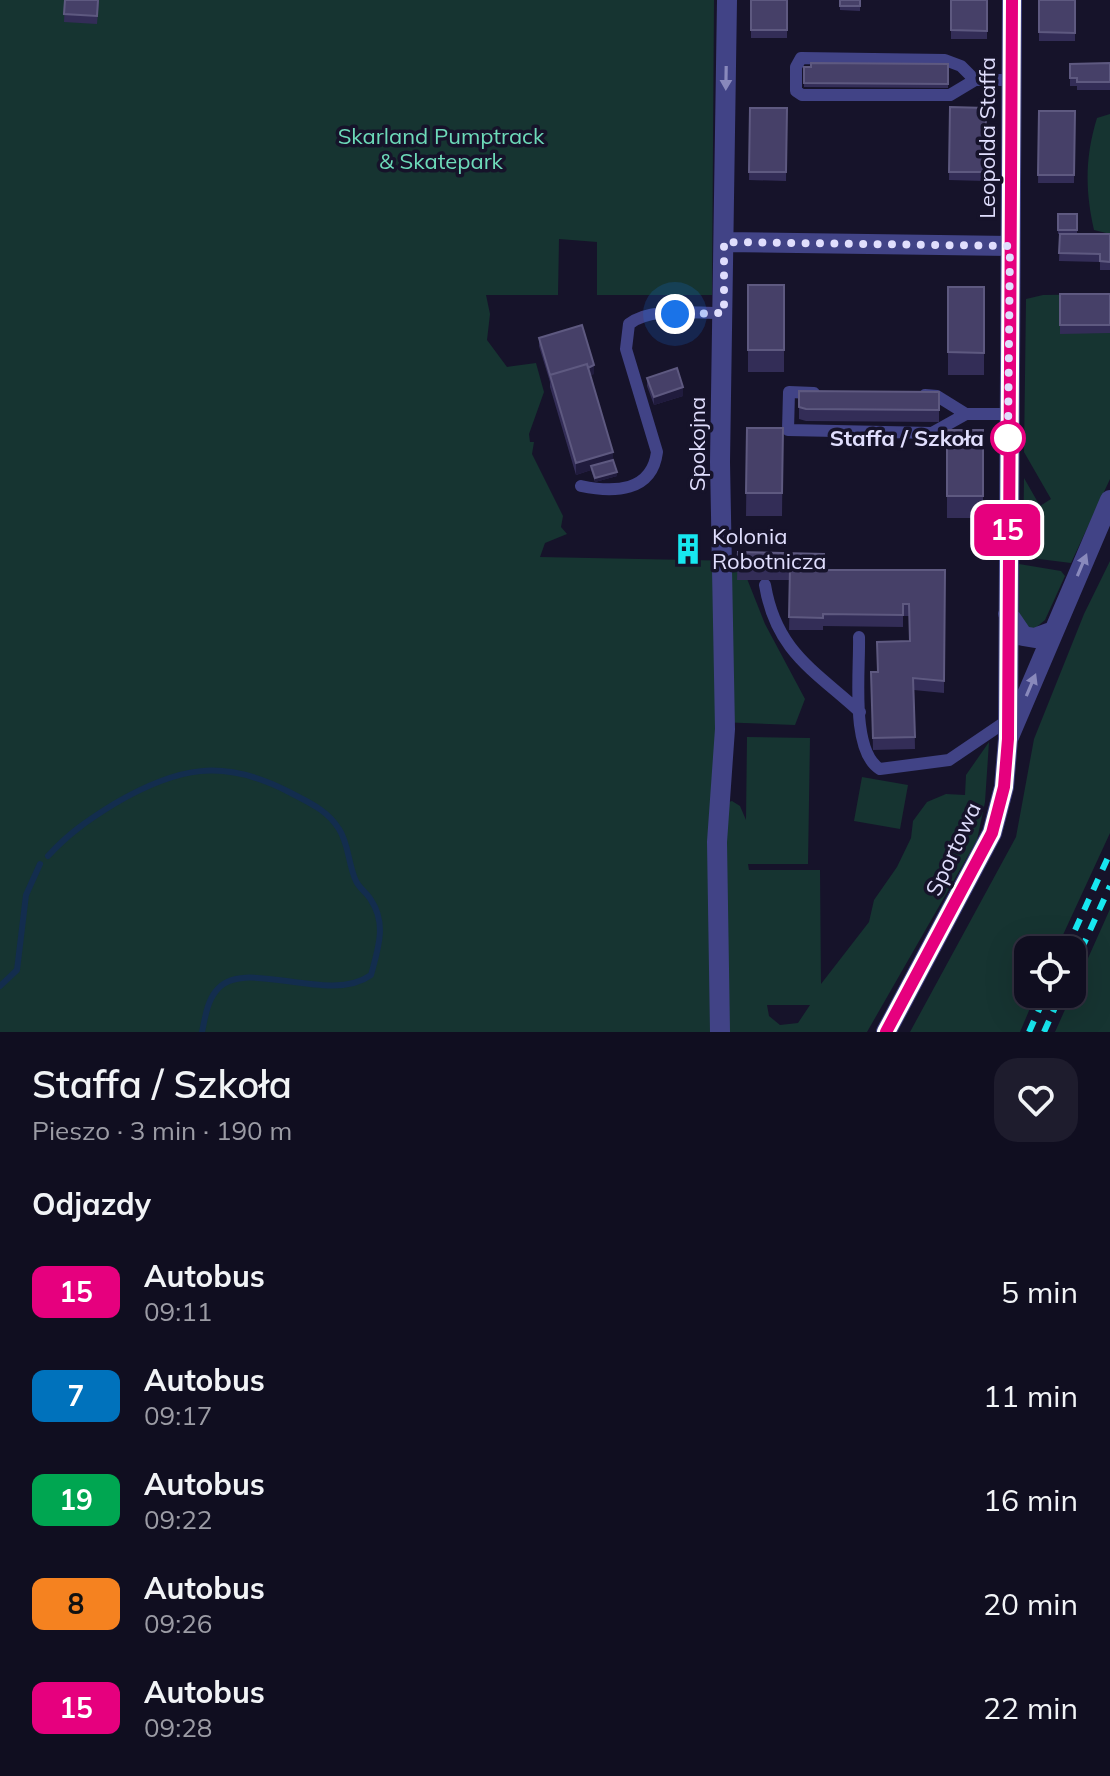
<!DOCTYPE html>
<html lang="pl">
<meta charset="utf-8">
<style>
body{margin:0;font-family:Mulish,sans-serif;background:#1e1c2d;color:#f1f3f6;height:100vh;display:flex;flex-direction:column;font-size:30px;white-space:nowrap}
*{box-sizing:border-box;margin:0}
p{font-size:26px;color:#9c9ca5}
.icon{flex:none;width:44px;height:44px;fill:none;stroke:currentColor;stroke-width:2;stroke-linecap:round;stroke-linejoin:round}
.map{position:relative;height:1032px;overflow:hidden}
.side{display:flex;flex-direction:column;background:#100e20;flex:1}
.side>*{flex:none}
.badge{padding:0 16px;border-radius:12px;font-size:28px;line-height:52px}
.fabs{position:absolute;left:1014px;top:936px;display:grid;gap:16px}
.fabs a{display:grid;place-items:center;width:72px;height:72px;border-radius:16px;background:#100e20;box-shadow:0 8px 32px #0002,0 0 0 2px #302e3e;font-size:40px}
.you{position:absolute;width:40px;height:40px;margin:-20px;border:6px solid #fff;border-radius:50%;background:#1a73e8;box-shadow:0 0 0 12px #1a73e833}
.map>.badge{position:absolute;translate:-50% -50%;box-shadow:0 0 0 4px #fff}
h2{padding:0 32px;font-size:30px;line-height:72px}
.round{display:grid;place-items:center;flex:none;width:84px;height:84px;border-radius:24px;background:#1e1c2d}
.summary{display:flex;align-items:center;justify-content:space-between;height:136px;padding:0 32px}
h1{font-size:38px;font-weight:600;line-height:60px}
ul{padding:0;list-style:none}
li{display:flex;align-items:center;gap:24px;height:104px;padding:0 32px}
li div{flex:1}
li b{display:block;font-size:30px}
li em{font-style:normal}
li .badge{min-width:88px;font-weight:700;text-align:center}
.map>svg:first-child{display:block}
</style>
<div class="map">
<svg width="1110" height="1032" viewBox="0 0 1110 1032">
<rect width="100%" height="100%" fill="#16132a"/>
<path fill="#163431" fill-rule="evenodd" d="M0,0h714l-2,295h-115v-53l-38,-3 -1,56h-72l4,19 -3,26 20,27 29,-4 8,29 -15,42 1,8h4l-2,12 31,62 -2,11 6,7 -22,9 -5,14 200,4 25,63 40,75 -10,26 -77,-3 -1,84 15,-5 8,5 6,14 1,-83 63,1 -2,126h-60l1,6h71l1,114 48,-62 5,-22 23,-33 14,-29 2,-17 14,-19 19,-8 19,1 1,-20 23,-33 -4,60 -8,38 -110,192h-867zM767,1005h43l-12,18 -18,2 -11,-9z
M1110,114v120l-16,-4c-9,-40 -9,-73 3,-112z
M1110,294v185l-39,84 -48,-6 1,-79 16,28 11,-7 -27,-47 2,-153 17,-4z
M1110,561v272l-54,117h-28v44h8l-16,38h-110l106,-195 18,-98 50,-125z
M1019,564l42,7 4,5 -20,44 -12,10 -14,-7z
M862,777l46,8 -8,44 -46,-8z
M1110,909v123h-55z"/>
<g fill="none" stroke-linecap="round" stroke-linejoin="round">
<path stroke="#132d4e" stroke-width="6" d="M48,856c20,-22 40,-36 66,-52 63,-37 109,-47 177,-11 19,10 36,17 48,36 10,15 9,35 17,52 3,7 11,12 15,19 16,24 7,49 0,75 -43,31 -129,-20 -155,16 -9,11 -11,27 -14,41
M0,986l17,-16 9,-75 14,-31"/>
<path stroke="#414386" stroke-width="12" d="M975,80l-25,15h-148l-6,-4v-24l5,-9 144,2 16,6 14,14h36
M814,393l-25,-1 -1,38 144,3 34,-19
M925,395l12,1 29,18h42
M581,486c33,7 71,6 76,-34l-31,-103 3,-25c22,-18 68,-10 95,-11
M765,585c11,66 49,85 95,127
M859,637c1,34 -9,114 21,132l69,-9 59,-40"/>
<path stroke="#414386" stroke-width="20" d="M724,242l286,4
M1008,614l15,22 12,2 19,-7
M1008,739l4,-739
M720,1032l-3,-190 8,-113 -5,-267 7,-462
M886,1032l106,-199 12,-46 4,-48 102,-239"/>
<path stroke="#17e7f0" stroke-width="6" stroke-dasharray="12 10" stroke-linecap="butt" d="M1066,950l44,-97
M1072,970l38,-84
M1029,1032l17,-38
M1044,1032l17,-38"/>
</g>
<path fill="#332d57" d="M65,0h34l-2,24 -33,-2z
M751,0h36v38h-36z
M840,0h20v11l-20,-1z
M951,0h36v39h-36z
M1039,0h36v41h-36z
M1110,63v27h-33v-4h-7v-22z
M948,64v24l-144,-1v-20z
M950,107l36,1 -1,73 -36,-1z
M750,108h37l-1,73 -37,-1z
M1039,111h36l-1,72h-36z
M1058,214h19v20h33v36h-10v-8l-41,-1 1,-27h-2z
M748,285h36v87h-36z
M948,287h36v88h-36z
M1060,294h50v39l-50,1z
M539,338l55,36 -4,1 27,101 -22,6 -4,-12 -15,5 -26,-88v-5l-11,-36z
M647,378l36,18 -29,9 -7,-19z
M799,391l140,1v30l-133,-1 -7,-2z
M747,428h36l-1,88h-36z
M947,430h36v88h-36z
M680,536l17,1 -1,21 -16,-1z
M738,552l86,18h121l-1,123 -30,-3 1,59 -42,1 -2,-78h6l32,-31v-25h-6v11l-80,-1v4h-34l1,-50h-53z"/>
<path fill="#201b3d" d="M594,365v9l-41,12 -2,-7z
M683,387v9l-29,9v-8z
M613,452v12l-22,2v4l-15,5v-12z
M617,472v4l-22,6v-4z"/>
<path fill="#464068" stroke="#5e5980" stroke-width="2" d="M65,0h33l-1,16 -33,-2z
M751,0h36v30h-36z
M840,0h20v6h-20z
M951,0h36v31l-36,-1z
M1039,0h36v33l-36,-1z
M811,63l137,1v20l-144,-1v-16h7z
M1110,63v19h-33v-4h-7v-14z
M950,107l36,1 -1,64h-36z
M750,108h37l-1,64h-37z
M1039,111h36l-1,64h-36z
M1058,214h19v16h-19z
M1060,234h50v28l-10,-1v-7l-41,-1z
M748,285h36v65h-36z
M948,287h36v66l-36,-1z
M1060,294h50v31h-50z
M582,325l12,40 -6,3 -1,-4 -37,11 -11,-37z
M587,364l26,88 -37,11 -26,-88z
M677,368l6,19 -29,10 -7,-19z
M799,391l140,1v18l-133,-1 -7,-2z
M747,428h36l-1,65h-36z
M947,430h36v66h-36z
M613,460l4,12 -22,6 -4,-12z
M680,536l17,1 -1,17 -16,-1z
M738,552l86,2v16h121l-1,111 -31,-3 2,59 -42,1 -2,-66h7l-1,-30 33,-1 -1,-37h-6v11l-80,-1v4l-34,-1 1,-49h-53z"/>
<defs><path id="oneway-solid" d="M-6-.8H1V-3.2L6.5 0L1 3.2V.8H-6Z" transform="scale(2)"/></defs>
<g fill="#8989bc">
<use href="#oneway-solid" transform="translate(726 78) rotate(91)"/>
<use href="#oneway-solid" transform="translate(1082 565) rotate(-67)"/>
<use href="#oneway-solid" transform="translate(1031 685) rotate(-67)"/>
</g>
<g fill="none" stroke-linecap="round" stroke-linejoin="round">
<defs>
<path id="line" d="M886,1032l106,-199 12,-46 4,-48 4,-739"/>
</defs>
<use href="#line" stroke="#fff" stroke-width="18"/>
<use href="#line" stroke="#e6007e" stroke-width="12"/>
<path stroke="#e0defd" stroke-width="8" stroke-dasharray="0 14.4" d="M675,314l49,-1v-71l286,4 -2,192"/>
</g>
<defs>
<symbol id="building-bare" viewBox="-9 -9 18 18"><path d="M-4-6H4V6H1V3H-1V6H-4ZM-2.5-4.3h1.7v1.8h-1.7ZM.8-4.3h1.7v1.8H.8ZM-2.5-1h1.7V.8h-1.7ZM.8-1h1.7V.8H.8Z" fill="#17e7f0" stroke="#16132a" stroke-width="2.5" paint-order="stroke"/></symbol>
</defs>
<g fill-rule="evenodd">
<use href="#building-bare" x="666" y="527" width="44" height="44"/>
</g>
<circle fill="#fff" stroke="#e6007e" stroke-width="4" cx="1008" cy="438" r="16"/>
<g text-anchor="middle" stroke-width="7" stroke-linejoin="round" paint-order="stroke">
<g font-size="22" fill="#6ddab9" stroke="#16132a">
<text x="441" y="144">Skarland Pumptrack<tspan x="441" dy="25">&amp; Skatepark</tspan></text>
</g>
<g font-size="22" fill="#e0defd" stroke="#16132a">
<text transform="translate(987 138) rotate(-90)" y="8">Leopolda Staffa</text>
<text transform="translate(697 444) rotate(-90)" y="8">Spokojna</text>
<text transform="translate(953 849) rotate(-65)" y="8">Sportowa</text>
</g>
<g font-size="22" font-weight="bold" fill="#e0defd" stroke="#16132a" text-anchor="end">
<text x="984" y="446">Staffa / Szkoła</text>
</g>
<g font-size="22" fill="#e0defd" stroke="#16132a" text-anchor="start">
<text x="712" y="544">Kolonia<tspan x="712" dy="25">Robotnicza</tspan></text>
</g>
</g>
</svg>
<div class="fabs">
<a><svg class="icon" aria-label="locate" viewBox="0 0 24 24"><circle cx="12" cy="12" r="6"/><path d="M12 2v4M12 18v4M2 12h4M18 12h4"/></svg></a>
</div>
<div class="you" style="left:675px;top:314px"></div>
<b class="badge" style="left:1007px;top:530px;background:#e6007e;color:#fff">15</b>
</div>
<section class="side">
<div class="summary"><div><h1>Staffa / Szkoła</h1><p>Pieszo · 3 min · 190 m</p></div><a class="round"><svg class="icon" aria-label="heart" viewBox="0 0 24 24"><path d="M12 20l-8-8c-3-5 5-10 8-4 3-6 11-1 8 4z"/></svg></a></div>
<h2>Odjazdy</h2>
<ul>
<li><span class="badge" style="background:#e6007e;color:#fff">15</span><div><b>Autobus</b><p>09:11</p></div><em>5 min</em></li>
<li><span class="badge" style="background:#0072bc;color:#fff">7</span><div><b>Autobus</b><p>09:17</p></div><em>11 min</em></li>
<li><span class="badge" style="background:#00a651;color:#fff">19</span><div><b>Autobus</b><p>09:22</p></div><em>16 min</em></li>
<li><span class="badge" style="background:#f58220;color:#111">8</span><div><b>Autobus</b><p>09:26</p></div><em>20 min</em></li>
<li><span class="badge" style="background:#e6007e;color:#fff">15</span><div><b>Autobus</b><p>09:28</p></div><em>22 min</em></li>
</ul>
</section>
